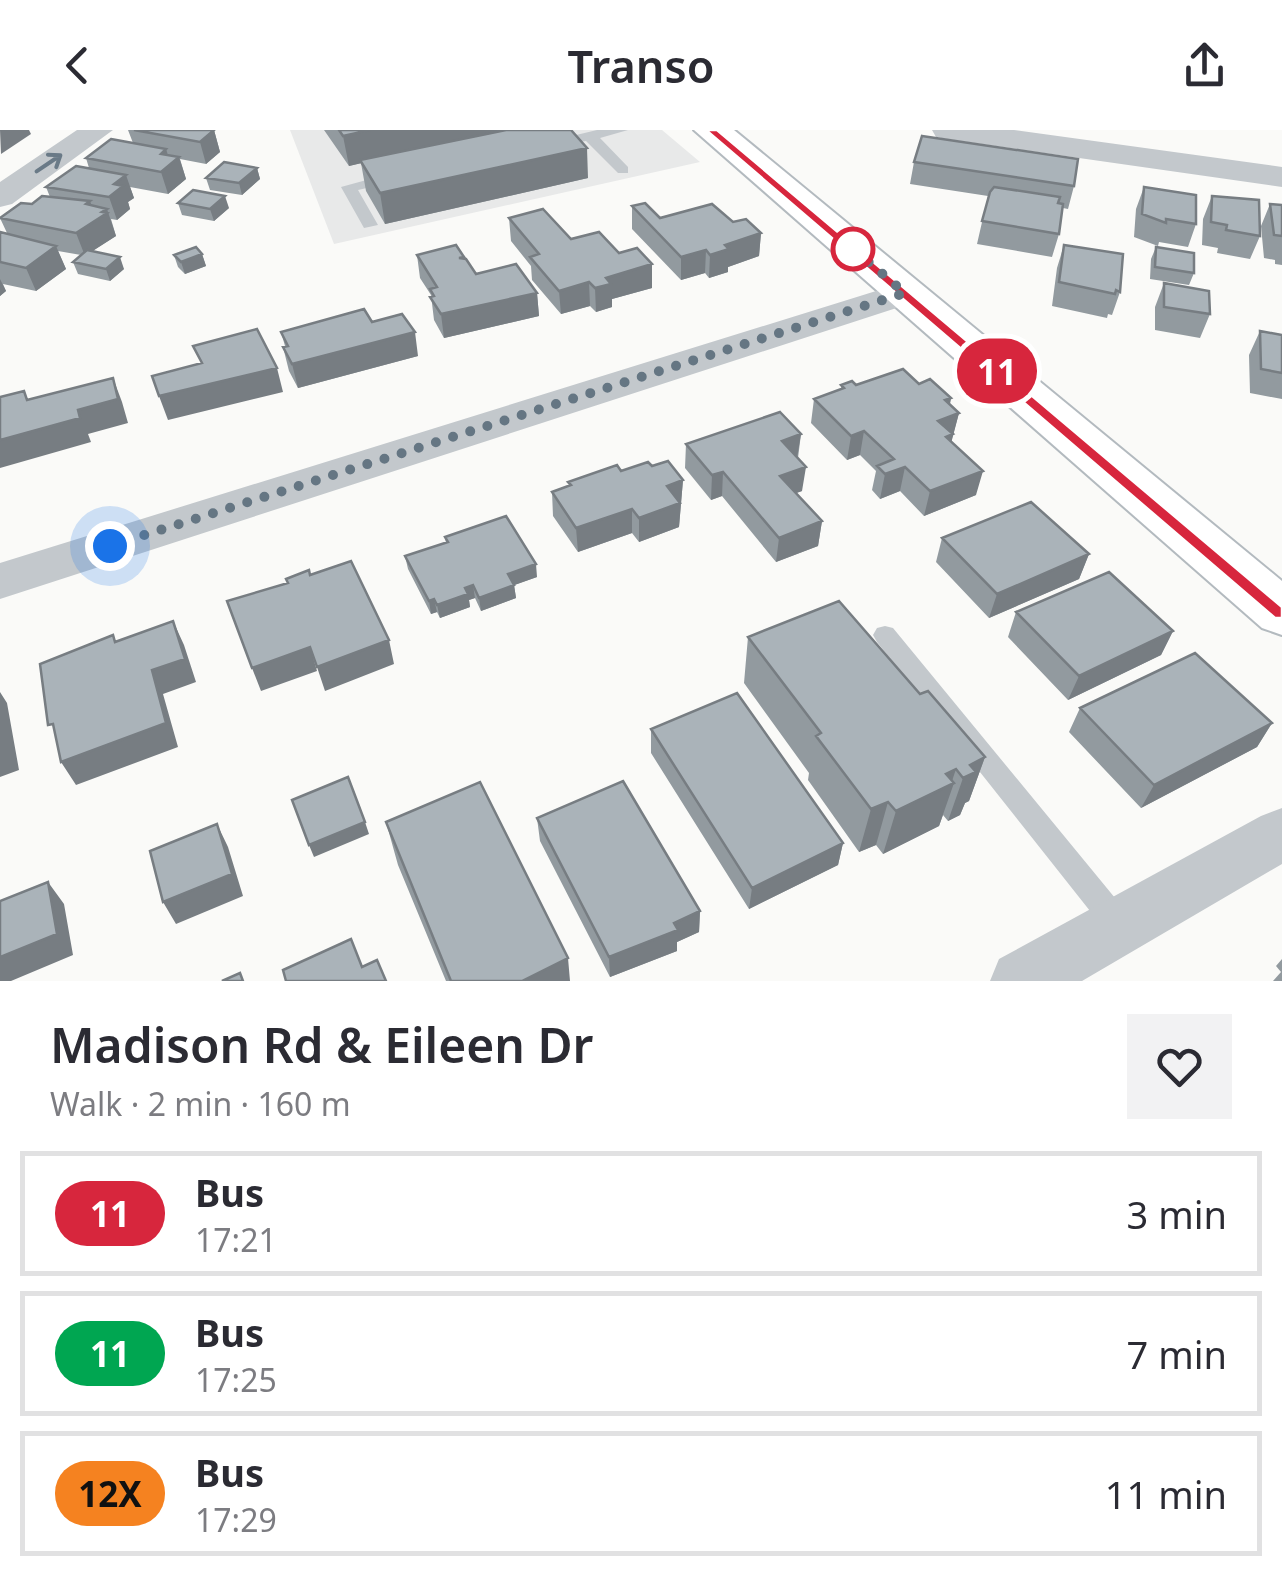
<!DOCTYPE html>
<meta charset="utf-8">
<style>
body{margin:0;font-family:"Noto Sans",sans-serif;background:#f2f2f3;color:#2b2b33;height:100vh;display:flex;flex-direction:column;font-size:38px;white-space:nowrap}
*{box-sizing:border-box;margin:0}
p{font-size:32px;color:#7c7c81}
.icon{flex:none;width:55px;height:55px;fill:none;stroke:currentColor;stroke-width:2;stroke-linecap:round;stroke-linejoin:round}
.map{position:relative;height:851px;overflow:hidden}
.details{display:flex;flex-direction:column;background:#fff;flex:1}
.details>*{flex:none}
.badge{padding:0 20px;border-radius:32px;font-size:35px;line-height:65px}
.you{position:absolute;width:50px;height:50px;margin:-25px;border:8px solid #fff;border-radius:50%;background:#1a73e8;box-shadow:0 0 0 15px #1a73e833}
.map>.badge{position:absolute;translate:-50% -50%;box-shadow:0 0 0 5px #fff}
.round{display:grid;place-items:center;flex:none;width:105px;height:105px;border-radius:0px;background:#f2f2f3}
.overview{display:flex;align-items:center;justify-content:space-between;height:170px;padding:0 50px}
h1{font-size:48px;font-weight:600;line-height:75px}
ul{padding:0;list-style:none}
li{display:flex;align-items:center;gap:30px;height:125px;margin:0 20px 15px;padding:0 30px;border:5px solid #e1e1e2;border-radius:0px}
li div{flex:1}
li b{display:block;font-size:38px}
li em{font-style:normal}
li .badge{min-width:110px;font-weight:700;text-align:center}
header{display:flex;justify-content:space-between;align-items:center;height:130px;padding:0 50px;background:#fff;font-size:45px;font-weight:600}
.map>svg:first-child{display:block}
</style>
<header><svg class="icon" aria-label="back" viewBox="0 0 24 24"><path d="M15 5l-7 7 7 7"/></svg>Transo<svg class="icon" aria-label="share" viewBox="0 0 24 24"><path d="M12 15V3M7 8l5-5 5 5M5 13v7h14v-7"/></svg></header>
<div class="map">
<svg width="1282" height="851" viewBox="0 0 1282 851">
<rect width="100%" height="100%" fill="#fafaf8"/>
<path fill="#e8e9e9" d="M290,0h372l38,32 -366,82z"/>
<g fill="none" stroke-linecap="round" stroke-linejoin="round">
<defs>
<path id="secondary" d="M694,0h40l548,451v54l-20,-7z"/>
</defs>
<use href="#secondary" stroke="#b3babf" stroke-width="4"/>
<path fill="#c3c8cc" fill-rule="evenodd" d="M597,0h31l-28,8 28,29v6h-10l-32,-32 -36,6 -7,-4z
M392,43l8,5 -3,3 -39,9 20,35 -14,3 -23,-41z
M885,496l8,2 236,287 5,10 -5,10 -10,4 -10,-4 -232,-293 -4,-7 4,-7z"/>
<path fill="#c3c8cc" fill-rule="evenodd" d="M77,0h36l-101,74 -12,3v-25z
M932,0h82l268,37v20l-335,-48 -11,-2z
M905,152l13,3 6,8 -6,8 -918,298v-36z
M1282,678v56l-200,117h-92l9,-22 262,-143z"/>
<use href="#secondary" fill="#fff" fill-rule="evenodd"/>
</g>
<path fill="#929a9f" d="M128,0h86l6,22 -14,12 -26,-5 6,20 -18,15 -38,-7 4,11 -6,4 2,7 -13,11 -6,-1 5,17 -24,15 32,18 -14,12 -32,-7 -5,-12 8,-7 -23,-4 8,18 -30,22 -33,-7 3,7 -6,5v-64l7,1 -7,-15 50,-21 -4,-10 43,-19 -3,-10 47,-15z
M324,0h181l83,48 -203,46 -19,-33 -5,-28 -12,3z
M914,32l160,24 -6,23 -5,-1 -4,26 -7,23 -75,-13 11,-48 -78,-12z
M257,38l3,11 -18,16 -32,-5 -4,-12z
M1144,57l52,37 -8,23 -29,-5 -1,4 -24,-9 2,-28z
M1212,66l48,40 -10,23 -33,-6 1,-5 -16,-3 1,-26z
M178,73l51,5 -15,13 -32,-6z
M1270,74l12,1v60l-7,-1v-4l-11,-2 -3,-32z
M632,76l28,12 73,4 28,11 -2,23 -31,11v5l-19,6 -4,-5 -24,7 -49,-51z
M509,88l143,46v24l-40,11v8l-16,5 -6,-6 -29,8 -29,-34 -1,-14 -20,-25z
M1064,115l56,47 -8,23 -4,-1 -1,4 -55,-12 5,-38z
M1156,117l38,26 -5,12 -39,-6 1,-20z
M202,124l4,12 -21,8 -7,-7 -4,-12z
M417,125l47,3 12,16 61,19 2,23 -95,22 -10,-18 -3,-25 -11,-17z
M1164,153l46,31 -10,24 -45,-8v-23z
M372,192l46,34 -120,32 -9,-17 -6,-24 2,-1 -4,-14z
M1260,201l22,4v64l-32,-6 -1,-38z
M919,254l32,14 -1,6 9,9 -8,29 25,53 -52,21 -24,-25 -20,8 -8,-9 4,-19 -16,-16 -13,5 -36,-37 3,-24 27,-9v-5z
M801,304l-3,24 4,33 -6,2 26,28 -4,25 -42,16 -54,-66 -11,4 -26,-32 1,-24z
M652,336l31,14 -4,47 -40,15 -7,-9 -54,19 -25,-36 -1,-24 17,-6 -1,-4z
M445,407l92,40 -23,8 2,13 -35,13 -6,-13 -6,2 1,7 -30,11 -3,-6 -6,2 -23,-45 -3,-13 41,-13z
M942,408l147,16 -10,25 -90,39 -53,-56z
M1016,482l157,19 -12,24 -93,45 -60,-63z
M748,507l172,57 65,63 -16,44 -4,2 -5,12 -12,6 -5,-6 -4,11 -56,28 -7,-9 -17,7 -51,-72 1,-7 -65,-90z
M1080,578l192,15 -15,24 -116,61 -72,-76z
M651,599l192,114 -5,22 -89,44 -98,-156z
M537,688l163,93 -1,21 -22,10v9l-67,26 -70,-136z
M386,692l184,159h-124l-48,-116z
M1282,829v22h-9l8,-9 -5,-6z"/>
<path fill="#777d82" d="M0,0h29l2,4 -30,20z
M214,0l6,22 -14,12 -6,-22z
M370,0h135l-156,36 -6,-30z
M587,18l1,30 -203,46 -5,-31z
M166,19l5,15 8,-7 7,22 -18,15 -7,-22v-18z
M257,38l3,11 -18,16 -3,-12z
M126,45l8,23 -6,4 2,7 -13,11 -8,-23 5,-13z
M225,66l4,12 -15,13 -4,-12z
M90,71l7,19 5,-8 5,-3 9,27 -31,20 -9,-23 10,-29z
M761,103l-2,23 -31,11v5l-19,6 1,-23 15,-10z
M56,116l10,23 -30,22 -10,-23z
M706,120l-1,23 -24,7v-23z
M202,124l4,12 -21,8 -4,-12z
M120,127l4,12 -14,12 -4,-12z
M652,134v24l-40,11v8l-16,5 -1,-24 11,-10z
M0,149l6,12 -6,5z
M589,152l1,24 -29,8 -2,-23z
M537,163l2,23 -95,22 -3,-24z
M415,202l3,24 -120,32 -6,-24z
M277,238l6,24 -115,28 -9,-24z
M113,248l9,24 6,21 -40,11 3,8 -91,26v-28l78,-30z
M951,268l-4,20 12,-5 -12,46 -14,-14 12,-45z
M864,301l-4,24 -13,5 4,-24z
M801,304l-4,24 -15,-17z
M806,337l-4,24 -25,9 3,-24z
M905,337l-5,24 -20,8 5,-25z
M983,341l-7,24 -52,21 6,-25z
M723,342l-1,24 -11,4 1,-25z
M683,350l-4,47 -40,15v-24l28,-32z
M632,379v24l-54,19 -2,-24z
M822,391l-4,25 -42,16 3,-24z
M1089,424l-10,25 -90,39 8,-24z
M536,434l1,13 -28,10 -1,-13z
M473,455l2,13 -6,2 1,7 -30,11 -3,-13 28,-17z
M514,455l2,13 -35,13 -2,-13z
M434,469l3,13 -6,2 -2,-13z
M173,491l11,24 12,37 -33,12 15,53 -102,38 -15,-23 91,-92z
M1173,501l-12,24 -93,45 11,-24z
M389,510l5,24 -69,27 -8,-24z
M310,517l7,24 -56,20 -9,-23z
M0,562l7,11 12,67 -19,7z
M1272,593l-15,24 -116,61 13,-23z
M985,627l-16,44 -4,2 -5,12 -12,6 15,-43 7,-13z
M956,639l-5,15 3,-1 -15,43 -56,28 13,-43 50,-37z
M888,672l-12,43 -17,7 12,-43z
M365,692l4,12 -55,23 -5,-12z
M217,694l11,23 15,49 -67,28 -13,-22z
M843,713l-5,22 -89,44 3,-21z
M48,752l16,22 9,51 -62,26h-11v-24z
M700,781l-1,21 -22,10v9l-67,26 -1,-20z
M568,828l2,23h-48z"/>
<path fill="#aab3b9" stroke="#777d82" stroke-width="2.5" d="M134,0h80l-14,12z
M339,0h31l-27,6z
M506,0h65l16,18 -207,45 -20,-33z
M922,6l156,23 -4,27 -160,-24z
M111,9l55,10 -5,5 18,3 -18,15 -75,-14z
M224,32l33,6 -18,15 -33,-5z
M76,36l50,9 -12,9 9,2 -14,11 -63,-10z
M994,57l66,10 -2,6 5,1 -4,30 -77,-13 8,-29z
M1144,57l52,8v29l-30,-5v4l-24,-9z
M193,60l32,6 -15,13 -32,-6z
M42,66l48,5 -4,3 21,5 -5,3 5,1 -31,20 -76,-15 21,-15 11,1z
M1212,66l47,4 1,36 -34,-6 1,-5 -16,-3z
M645,73l15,15 52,-14 21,18 13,-3 15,14 -36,12 4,4 -19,6 -4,-5 -25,7 -49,-51z
M1270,74l12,1v31l-8,-1z
M543,79l28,30 28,-7 20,21 18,-5 15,16 -46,14 5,6 -16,4 -6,-6 -30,9 -29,-34 9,-3 -30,-36z
M0,102l56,14 -30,22 -26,-6z
M456,115l8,12 -5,1 7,1 10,15 40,-10 21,29 -96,21 -11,-17 4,-1 -4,-7 7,-2 -20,-32z
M1064,115l59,9 -3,38 -4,-2 -1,4 -56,-12z
M196,117l6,7 -21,8 -7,-7z
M1156,117l38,6v20l-39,-6z
M87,120l33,7 -14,12 -33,-7z
M1164,153l45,8 1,23 -46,-7z
M364,179l8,13 30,-8 13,18 -123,32 -9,-17 5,-1 -7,-14z
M257,199l20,39 -118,28 -7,-20 50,-13 -9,-17z
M1260,201l22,4v38l-21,-4z
M903,239l16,15 11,-5 21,19 -6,2 14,13 -21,8 15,13 -7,3 37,34 -53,20 -25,-24 -20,7 -8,-8 17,-7 -30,-28 -13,5 -37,-37 30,-11 -3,-3 11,-4 4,4z
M113,248l5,21 -40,11 2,8 -80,22v-43l24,-6 3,9z
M780,282l21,22 -19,7 24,26 -26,9 42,45 -43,17 -56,-66 -11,3 -26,-31z
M668,331l15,19 -16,6 13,17 -41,15 -7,-9 -56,19 -24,-36 19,-7 -3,-3 49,-17 4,6 27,-9 4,4z
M1031,372l58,52 -92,40 -55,-56z
M506,386l30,48 -28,10 6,11 -35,13 -6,-13 -8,3 3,6 -31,11 -3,-6 -5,2 -24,-45 43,-14 -3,-5z
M351,431l38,79 -72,27 -7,-20 -58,21 -25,-67 61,-18 -2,-4 23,-9 1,5z
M1109,442l64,59 -94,45 -63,-64z
M839,471l81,93 8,-3 57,66 -15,8 6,7 -13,6 -7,-9 -10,5 8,9 -58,28 -8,-9 -17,7 -55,-73 5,-3 -73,-96z
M173,491l12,38 -33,11 14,53 -105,39 -8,-38 -5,1 -8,-61 73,-29 2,7z
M1195,523l77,70 -118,62 -74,-77z
M737,563l106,150 -91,45 -101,-159z
M348,647l17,45 -56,23 -17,-45z
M623,651l77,130 -26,12 4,7 -69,27 -72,-139z
M480,652l88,176 -46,23h-71l-65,-159z
M217,694l15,50 -69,28 -13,-51z
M48,752l9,52 -57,23v-56z
M351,809l11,28 15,-7 9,21h-100l-3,-11z
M240,843l3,8h-21z"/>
<defs><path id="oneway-shaft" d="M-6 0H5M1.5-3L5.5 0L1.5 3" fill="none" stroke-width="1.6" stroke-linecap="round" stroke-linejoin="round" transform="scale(2.5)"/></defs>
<use stroke="#6a7a87" href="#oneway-shaft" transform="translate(49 33) rotate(-34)"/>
<path fill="#d7263d" stroke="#fff" stroke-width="2.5" d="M706,0h11l565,477v11h-7z"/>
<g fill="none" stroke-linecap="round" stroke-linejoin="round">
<path stroke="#657683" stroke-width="10" stroke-dasharray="0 18" d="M110,416l795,-253 -60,-51 8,7"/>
</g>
<circle fill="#fff" stroke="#d7263d" stroke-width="5" cx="853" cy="119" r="20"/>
</svg>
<div class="you" style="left:110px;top:416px"></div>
<b class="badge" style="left:997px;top:241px;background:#d7263d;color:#fff">11</b>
</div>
<section class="details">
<div class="overview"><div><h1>Madison Rd &amp; Eileen Dr</h1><p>Walk · 2 min · 160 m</p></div><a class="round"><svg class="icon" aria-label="heart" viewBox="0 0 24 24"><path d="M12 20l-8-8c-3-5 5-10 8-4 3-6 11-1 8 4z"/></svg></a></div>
<ul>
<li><span class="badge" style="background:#d7263d;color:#fff">11</span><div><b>Bus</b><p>17:21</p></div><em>3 min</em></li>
<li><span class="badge" style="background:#00a651;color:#fff">11</span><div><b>Bus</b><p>17:25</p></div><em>7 min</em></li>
<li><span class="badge" style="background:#f58220;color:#111">12X</span><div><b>Bus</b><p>17:29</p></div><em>11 min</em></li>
</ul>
</section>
